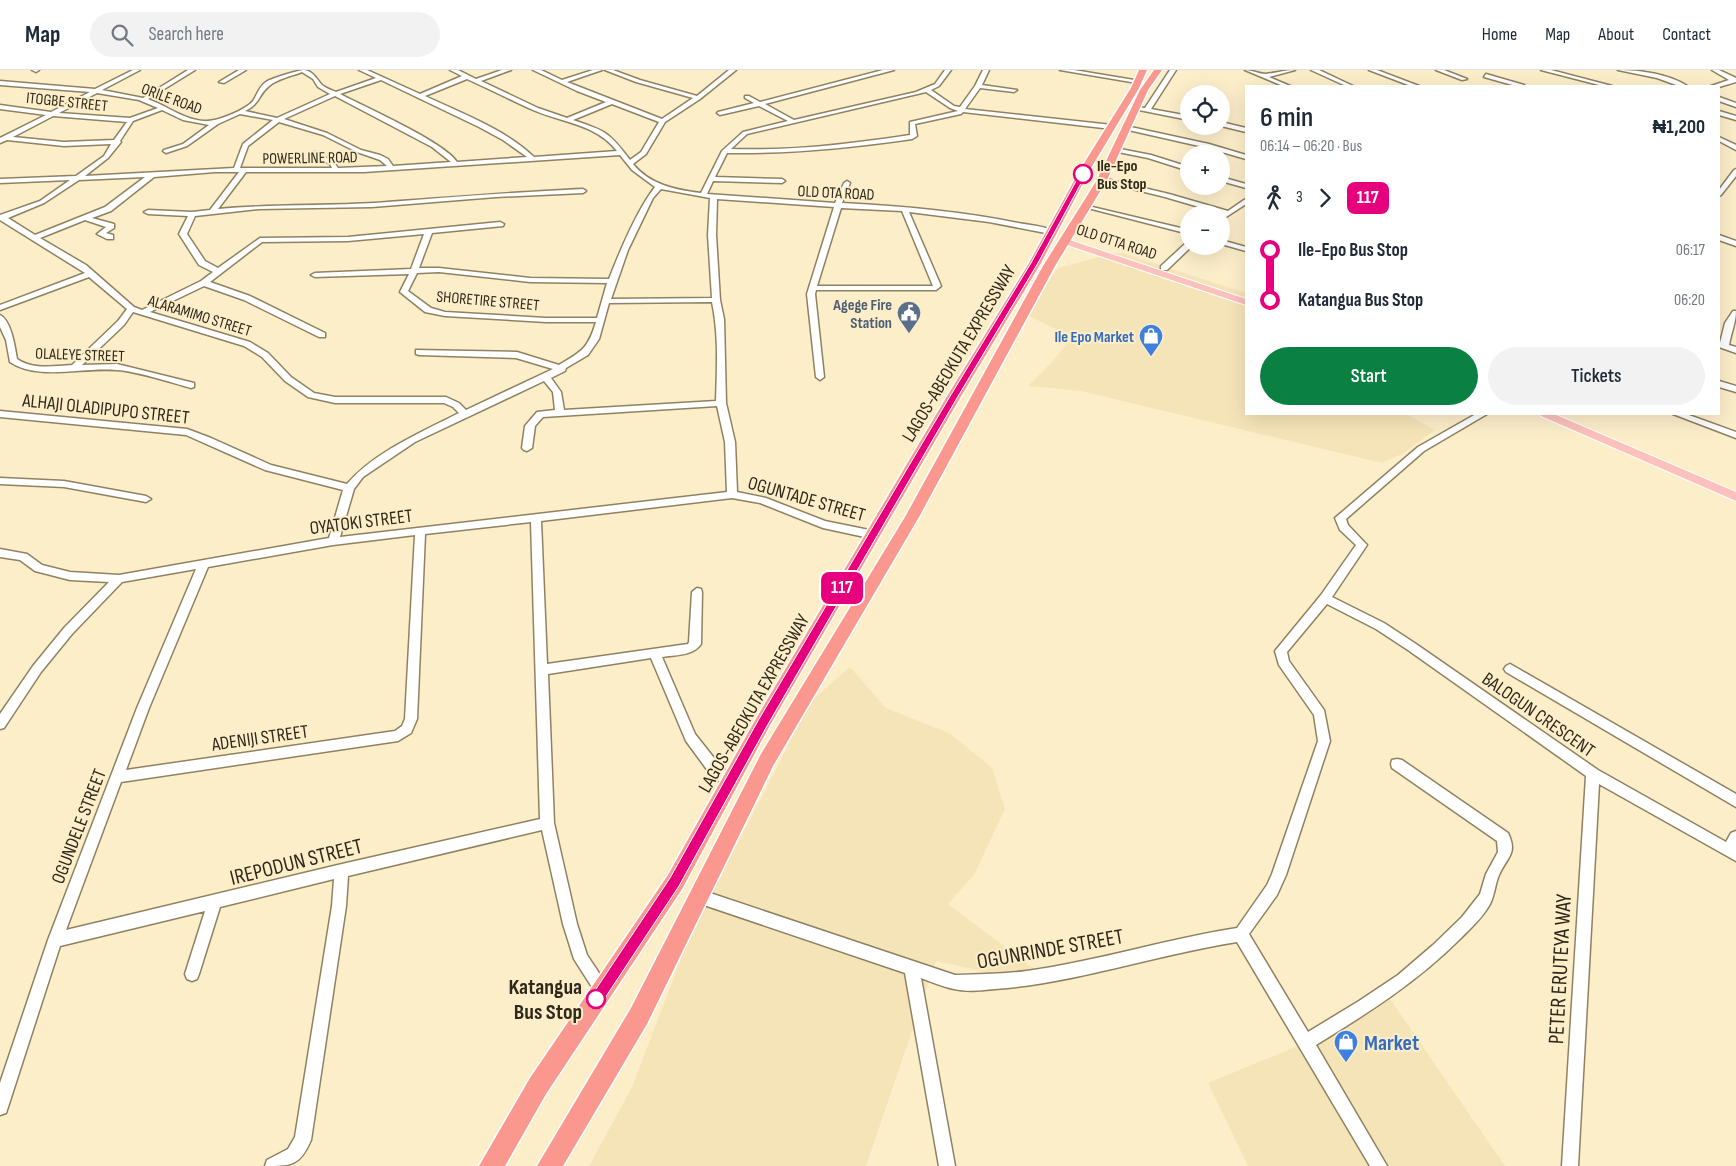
<!DOCTYPE html>
<meta charset="utf-8">
<style>
body{margin:0;font-family:"Sofia Sans Condensed",sans-serif;background:#f2f2f3;color:#1f2937;height:100vh;display:flex;flex-direction:column;font-size:19px;white-space:nowrap}
*{box-sizing:border-box;margin:0}
p{font-size:16px;color:#747a83}
.icon{flex:none;width:28px;height:28px;fill:none;stroke:currentColor;stroke-width:2;stroke-linecap:round;stroke-linejoin:round}
.map{position:relative;flex:1;overflow:hidden}
.details{position:absolute;left:1245px;top:15px;width:475px;height:330px;display:flex;flex-direction:column;background:#fff;border-radius:0px;box-shadow:0 5px 20px #0002}
.details>*{flex:none}
.badge{padding:0 10px;border-radius:8px;font-size:18px;line-height:32px}
.fabs{position:absolute;left:1180px;top:15px;display:grid;gap:10px}
.fabs a{display:grid;place-items:center;width:50px;height:50px;border-radius:50%;background:#fff;box-shadow:0 5px 20px #0002;font-size:25px}
.map>.badge{position:absolute;translate:-50% -50%;box-shadow:0 0 0 2px #fff}
.legs{display:flex;align-items:center;gap:8px;height:55px;padding:0 15px;font-size:16px}
.legs p{margin-inline-start:auto}
.head{display:flex;align-items:center;justify-content:space-between;height:85px;padding:0 15px}
h1{font-size:28px;font-weight:600;line-height:38px}
.action{display:flex;gap:10px;margin-top:auto;padding:10px 15px}
.action a{flex:1;height:58px;border-radius:30px;background:#0b8043;color:#fff;font-size:20px;font-weight:600;line-height:58px;text-align:center}
.action a+a{background:#f2f2f3;color:#1f2937}
ul{padding:0 15px;list-style:none}
li{display:flex;align-items:center;gap:18px;height:50px;font-size:19px}
li i{display:grid;place-items:center;width:8px;height:100%;margin:0 6px;background:currentColor}
li i::after{content:'';width:12px;height:12px;margin:-6px;border:4px solid;border-radius:50%;background:#fff}
li p{margin-inline-start:auto}
li:first-child i{background:linear-gradient(#0000 50%,currentColor 0)}
li:last-child i{background:linear-gradient(currentColor 50%,#0000 0)}
header{display:flex;align-items:center;gap:30px;box-sizing:border-box;height:70px;padding:0 25px;background:#fff;border-bottom:1px solid #e0e1e3}
header strong{font-size:24px}
nav{display:flex;gap:28px;margin-inline-start:auto;font-size:18px}
.search{width:350px;height:45px;background:#f2f2f3;display:flex;align-items:center;gap:12px;box-sizing:border-box;padding:0 18px;border-radius:28px;color:#747a83;font-size:19px}
.map>svg:first-child{display:block}
</style>
<header>
<strong>Map</strong>
<div class="search"><svg class="icon" aria-label="search" viewBox="0 0 24 24"><circle cx="10" cy="10" r="6"/><path d="M15 15l6 6"/></svg>Search here</div>
<nav><a>Home</a><a>Map</a><a>About</a><a>Contact</a></nav>
</header>
<div class="map">
<svg width="1736" height="1096" viewBox="0 0 1736 1096">
<rect width="100%" height="100%" fill="#fdeeca"/>
<path fill="#f6e4b9" d="M1114,183h9l123,40v121h160l29,16 -33,24 -20,9 -301,-72 -53,-5 23,-23 21,-26 -47,-23 33,-46z
M850,597l36,41 65,26 41,34 13,41 -31,66 -26,29 97,73 -59,-5 -50,-11 -70,205h-277l43,-79 57,-149 122,-237z
M1386,923l119,173h-257l-40,-83 97,-40z"/>
<g fill="none" stroke-linecap="round" stroke-linejoin="round">
<defs>
<path id="minor" d="M32,0h7l-3,2z
M133,0h7l-38,20 41,8 45,-28h7l-47,29c19,7 36,21 57,22 11,1 41,-11 48,-20 4,-6 6,-14 13,-19 6,-4 33,-12 39,-12 9,2 12,10 17,15 3,3 10,5 14,7l40,-14 -17,-8h8l53,24 42,-18 -12,-6h8l18,9 26,-9h9l-30,11 57,27 29,10 39,-16 -29,-11 -44,-21h8l21,10 31,-10h9l-35,12 95,37 31,-21 -57,-16 -31,-12h8l27,10 57,16 32,-26h7l-36,29 -35,23 -19,32 -13,10c17,21 43,26 68,29l21,-42 21,-19 45,-11 -29,-15 -39,9 -3,-2 1,-1 36,-9 -9,-5v-2h4l11,6 123,-32h11l-129,34 29,16 122,-28 19,-8 10,-14h6l-12,16 -8,4 23,16 6,1 15,-21 8,-16h6l-7,15 35,5 -3,2 -34,-4 -15,21 147,16 3,2 -3,2 -149,-17 -2,2 -46,10 2,12 -5,3c-62,9 -122,15 -185,14l-12,24 67,2 3,2 -3,2 -69,-2 -6,13 128,9 9,-20 3,-2 3,2 -8,20c59,3 118,8 176,20 11,2 28,3 37,9l-4,2 -62,-12 -80,-10 32,74 -5,4h-120l-1,4 9,83 -4,3 -4,-3 -9,-83 27,-87 -117,-8 -1,36 4,65 4,19 2,84 9,39 2,50 29,6 59,23 49,10 5,4 -5,4 -51,-11 -63,-25 -28,-5 -191,23 6,143 141,-20 1,-2 3,-50 5,-4 4,1 1,3 -1,52c-8,12 -26,11 -39,13l33,77 23,29 18,20 -1,4 -5,2 -5,-2 -17,-16 -22,-30 -35,-83 -103,16 6,149 23,101 10,31 20,30 3,5 -3,5 -5,3 -5,-3 -23,-36 -11,-35 -21,-94 -194,46 -2,30 -35,234c-11,26 -20,26 -46,26l2,-6 21,-11 7,-12 37,-231 2,-27 -114,28 -21,67 -2,5 -5,2 -5,-2 -2,-5 20,-63 -145,35 -52,161 -2,6 -6,2v-32l48,-143 89,-232 59,-139 -74,13 -50,52 -31,38 -37,56 -4,1v-15l33,-48 31,-38 45,-46 -39,-2 -35,-9 -15,-11 -20,-3v-8l27,5 15,11 28,7 49,3 210,-37 14,-48 -78,-20 -79,-35 -186,-18v-6l187,18 24,9 60,27 76,19c27,-32 75,-52 112,-71l-6,-6 -9,-4h-109l-27,-6 -23,-16 -23,-24 -18,-11 -111,-34 -9,13 -42,40 35,-1 77,19v4l-3,1c-22,-6 -54,-17 -75,-18 -33,-3 -78,11 -106,-8l-4,-22 -6,-13v-12c11,5 15,32 17,44 16,11 36,7 55,6l46,-44 9,-12 -38,-32 -89,33v-5l85,-32 -85,-53v-5l40,-14 30,-21 -70,3v-4l76,-3 28,-20 7,-12 -47,2 -57,-6 -7,3v-5l46,-23 -46,-6v-4l51,7 39,-20 -90,-7v-4l95,8zM302,2l11,7 5,8 12,7 -53,24 -32,-7c15,-7 13,-16 24,-25 8,-7 23,-10 33,-14zM467,9c22,10 44,21 66,31 30,13 63,14 84,41l-83,6c-29,-28 -73,-44 -109,-61zM381,10l98,47 24,13 24,17 -70,5c-13,-20 -92,-55 -117,-68zM926,22l24,16 8,3 -48,11v13c-60,9 -119,16 -179,14l16,-15zM97,23l42,7 19,8 -28,10 -71,-5zM335,26l97,51 19,15 -58,4 -5,-7 -8,-4 -19,-5 -34,-17 -43,-14zM612,34l47,18 -18,30 -11,8c-21,-28 -24,-29 -57,-40zM162,40l21,10 26,5 -26,19 -19,6 -1,1 3,2 21,-7 31,-22 22,-10 33,6 -30,24 -9,24 -149,8 23,-18 13,-16 -1,-1 13,-20zM53,46l74,6 -13,18 -50,2 -51,-5zM279,52l44,13 34,17 23,8 7,6 -49,2 -4,-6 -19,-10 -2,1v2l17,9 2,4h-92l8,-22zM620,85l12,15 23,17c-18,23 -35,64 -46,92l-79,-1 -91,-10h-20l13,-35 71,-7 1,-2 -4,-2 -152,15 -88,1 -42,30 -13,-7 -18,-27 8,-18 64,-7 113,-2 124,-10 87,-4 3,-2 -3,-2c-70,3 -139,9 -209,14 -52,3 -104,1 -156,6l28,-37h118zM215,102h24l-29,38 -18,2 -44,-2 -4,2 4,2 40,2 -9,18 20,31 14,7 -12,9 -59,29 -8,-3 -48,-42 -46,-27 45,-18 21,7 -9,7 10,5h6v-4l-7,-2 8,-5v-4l-22,-6 19,-7 43,-34zM145,107l-40,30 -70,28 -27,-17 36,-15 35,-23zM661,119l49,9 -2,37 4,63 -101,1 17,-49 25,-52zM841,138l61,3 31,75h-116zM424,164l-13,35 -96,4 -4,2 4,2 94,-3 -9,18 25,20 20,4 101,6h50c-8,27 -14,29 -37,43l-42,-13 -101,-2v4l3,1 97,3 37,11 -87,41 -7,-7 -13,-6h-111l-21,-4 -23,-16 -23,-24 -18,-11 -100,-30 54,-26 40,14 75,37h6v-4l-75,-37 -40,-14 52,-40 86,-1zM439,202l91,10 77,1 -10,35h-51l-101,-6 -14,-4 -23,-17 9,-18zM712,232c7,33 5,66 4,99l-152,9 -3,-18 -10,-14 14,-7 1,-3 22,-13 11,-16 10,-36zM544,311l9,11 2,18 -18,2 -12,14 -3,22 2,2 3,1 5,-3 3,-22 8,-9 174,-11 8,36 2,50 -387,45 14,-48 9,-12 52,-35zM531,452l9,297 -198,45 -276,66 55,-148 277,-41 13,-8 6,-14 8,-185zM415,465l-10,184 -3,7 -7,5 -269,39 23,-62 59,-141 125,-22z
M239,0h7l-22,13 -5,-1z
M1060,0h14l66,11 -3,2z
M1170,0h6l-25,39 38,7v4l-55,-11v-2l11,1z
M1245,0c7,0 14,4 21,4 9,-1 19,-4 29,-4l-26,7 21,9h-7z
M1311,0h8l34,16h-7z
M1369,0h8l42,16h-8z
M1436,0h8l23,9 -5,1z
M1541,0h10l61,16h-9z
M1618,0c22,0 51,4 69,16h-8l-22,-8z
M1712,0h7l17,8v4l-17,5 -8,-1 18,-6z
M1486,4l38,11 1,1h-9l-32,-9z
M1719,27l17,6v4l-17,-6z
M1719,41l17,5v4l-17,-5z
M1221,52l25,6v4l-25,-6z
M1126,56l83,18 37,11v4l-38,-11 -84,-19 -1,-1z
M1719,67l17,8v5l-17,-9z
M1115,78l36,7 38,12v4l-41,-13 -35,-7v-2z
M1736,99v7l-15,19 -2,1v-6l15,-20z
M1221,107l25,7v4l-25,-7z
M1102,108l67,16 59,17 16,-11 2,-1v5l-23,15h-2l2,-5 -58,-17 -65,-16v-2z
M1084,135l105,25v4l-105,-27z
M1719,165l17,6v5l-17,-6z
M1221,170l25,7v4l-25,-7z
M1186,173h3v3h3l-25,24h-6v-4z
M1733,241h3c0,11 -5,22 -7,34l7,2v6l-17,-6 6,-24z
M1719,311l17,5v6l-17,-5z
M1476,344h11l-63,37 -78,68 2,6 19,20 -35,52 52,26 32,21 182,126 128,72 5,-9 5,-2v30l-137,-77 -21,382h-16l24,-390 -178,-126 -32,-21 -49,-25 -40,48 2,9 35,49 6,31 -44,134 -9,20 -28,39 59,98 51,-31 39,-26 35,-30 29,-28 18,-23 6,-20 12,-22 -1,-11 -105,-73 -1,-4 1,-4 5,-1 5,1 106,73c10,21 -1,24 -9,42 -4,9 -4,19 -9,29 -7,13 -19,24 -30,35 -43,43 -92,74 -144,106l71,121h-17l-133,-224c-77,12 -152,38 -230,46 -17,1 -37,5 -53,1 -11,-2 -22,-7 -33,-11l34,188h-16l-34,-193 -207,-70 -5,-2 -2,-5 2,-5 5,-2 257,86c24,-1 48,-1 72,-4 71,-10 139,-32 210,-43l30,-43 5,-11 46,-133 -4,-26 -35,-50 -4,-14 46,-56 35,-50 -16,-15 -5,-12 83,-71z
M1673,344h13l50,18v6z
M0,408l64,3 82,15 5,3 -5,3 -82,-15 -64,-3z
M1510,594l226,130v13l-230,-135 -2,-3 2,-3z"/>
<path id="major" d="M1064,168l182,61v6l-185,-62v-4z
M1539,344h15l182,78v9l-195,-85z"/>
<path id="highway" d="M1139,0h8l-8,18 -48,80 -50,95 -81,135 -191,329 -87,162 -136,205 -41,72h-26l51,-88 138,-203 89,-158 189,-319 83,-135 52,-95 50,-80z
M1154,0h8l-14,20 -41,90 -52,86 -136,251 -146,249 -126,258 -84,142h-26l94,-158 130,-254 144,-237 138,-251 54,-86 43,-90z"/>
</defs>
<use href="#minor" stroke="#8f8261" stroke-width="3"/>
<use href="#major" stroke="#fff" stroke-width="2"/>
<use href="#highway" stroke="#fff" stroke-width="3"/>
<use href="#minor" fill="#fff" fill-rule="evenodd"/>
<use href="#major" fill="#fcc1bc" fill-rule="evenodd"/>
<use href="#highway" fill="#fa9890" fill-rule="evenodd"/>
</g>
<path fill="#e6007e" stroke="#fff" d="M1083,102l3,2 -48,89 -81,135 -190,328 -88,160 -78,118 -5,2 -4,-2 -2,-5 2,-4 78,-117 89,-159 190,-321 82,-135 49,-89z"/>
<defs>
<symbol id="civic-pin" viewBox="-11 -11 22 30"><path d="M0 17L-7.5 6A9.5 9.5 0 1 1 7.5 6Z" fill="#5c6f8a" stroke="#fdeeca"/><path d="M-.6-6.5H3V-4.5H.6V-3L4-1V1h2V6H-6V1h2V-1L-.6-3ZM-1.2 2.5V6h2.4V2.5Z" fill="#fff"/></symbol>
<symbol id="shop-pin" viewBox="-11 -11 22 30"><path d="M0 17L-7.5 6A9.5 9.5 0 1 1 7.5 6Z" fill="#3f7fe0" stroke="#fdeeca"/><path d="M-5-2.5h2.3a2.7 3.5 0 0 1 5.4 0H5L5.5 6h-11ZM-1.5-2.5h3a1.5 2.3 0 0 0-3 0Z" fill="#fff"/></symbol>
</defs>
<g fill-rule="evenodd">
<use href="#civic-pin" x="895" y="229" width="28" height="38"/>
<use href="#shop-pin" x="1137" y="252" width="28" height="38"/>
<use href="#shop-pin" x="1332" y="958" width="28" height="38"/>
</g>
<g fill="#fff" stroke="#e6007e" stroke-width="2.5">
<circle cx="1083" cy="104" r="9"/>
<circle cx="596" cy="929" r="9"/>
</g>
<g text-anchor="middle" stroke-width="4" stroke-linejoin="round" paint-order="stroke">
<g font-size="16" fill="#2f291c" stroke="#fdeeca">
<text transform="translate(172 28) rotate(20)" y="6">ORILE ROAD</text>
<text transform="translate(67 31) rotate(6)" y="6">ITOGBE STREET</text>
<text transform="translate(310 87) rotate(-1)" y="6">POWERLINE ROAD</text>
<text transform="translate(836 122) rotate(3)" y="6">OLD OTA ROAD</text>
<text transform="translate(1117 171) rotate(18)" y="6">OLD OTTA ROAD</text>
<text transform="translate(488 230) rotate(5)" y="6">SHORETIRE STREET</text>
<text transform="translate(200 245) rotate(17)" y="6">ALARAMIMO STREET</text>
<text transform="translate(80 284) rotate(2)" y="6">OLALEYE STREET</text>
</g>
<g font-size="16" font-weight="bold" fill="#2f291c" stroke="#fdeeca" text-anchor="start">
<text x="1097" y="101">Ile-Epo<tspan x="1097" dy="18">Bus Stop</tspan></text>
</g>
<g font-size="16" font-weight="bold" fill="#4e5e75" stroke="#fdeeca" text-anchor="end">
<text x="892" y="240">Agege Fire<tspan x="892" dy="18">Station</tspan></text>
</g>
<g font-size="16" font-weight="bold" fill="#366cbe" stroke="#fdeeca" text-anchor="end">
<text x="1134" y="272">Ile Epo Market</text>
</g>
<g font-size="19" fill="#2f291c" stroke="#fdeeca">
<text transform="translate(958 283) rotate(-59)" y="7">LAGOS-ABEOKUTA EXPRESSWAY</text>
<text transform="translate(106 338) rotate(6)" y="7">ALHAJI OLADIPUPO STREET</text>
<text transform="translate(807 428) rotate(16)" y="7">OGUNTADE STREET</text>
<text transform="translate(361 451) rotate(-7)" y="7">OYATOKI STREET</text>
<text transform="translate(753 633) rotate(-60)" y="7">LAGOS-ABEOKUTA EXPRESSWAY</text>
<text transform="translate(1539 644) rotate(35)" y="7">BALOGUN CRESCENT</text>
<text transform="translate(260 667) rotate(-8)" y="7">ADENIJI STREET</text>
<text transform="translate(78 756) rotate(-69)" y="7">OGUNDELE STREET</text>
</g>
<g font-size="22" fill="#2f291c" stroke="#fdeeca">
<text transform="translate(296 791) rotate(-14)" y="8">IREPODUN STREET</text>
<text transform="translate(1050 878) rotate(-10)" y="8">OGUNRINDE STREET</text>
<text transform="translate(1559 899) rotate(-87)" y="8">PETER ERUTEYA WAY</text>
</g>
<g font-size="22" font-weight="bold" fill="#2f291c" stroke="#fdeeca" text-anchor="end">
<text x="582" y="924">Katangua<tspan x="582" dy="25">Bus Stop</tspan></text>
</g>
<g font-size="22" font-weight="bold" fill="#366cbe" stroke="#fdeeca" text-anchor="start">
<text x="1364" y="980">Market</text>
</g>
</g>
</svg>
<div class="fabs">
<a><svg class="icon" aria-label="locate" viewBox="0 0 24 24"><circle cx="12" cy="12" r="6"/><path d="M12 2v4M12 18v4M2 12h4M18 12h4"/></svg></a>
<a>+</a>
<a>−</a>
</div>
<b class="badge" style="left:842px;top:518px;background:#e6007e;color:#fff">117</b>
<section class="details">
<div class="head"><div><h1>6 min</h1><p>06:14 – 06:20 · Bus</p></div><b>₦1,200</b></div>
<div class="legs"><svg class="icon" aria-label="walk" viewBox="0 0 24 24"><circle cx="13" cy="4" r="2"/><path d="M13 8l-2 6 4 7M11 14l-3 7M7 12l3-4h3l4 4"/></svg>3<svg class="icon" aria-label="forward" viewBox="0 0 24 24"><path d="M9 5l7 7-7 7"/></svg><b class="badge" style="background:#e6007e;color:#fff">117</b></div>
<ul>
<li><i style="color:#e6007e"></i><b>Ile-Epo Bus Stop</b><p>06:17</p></li>
<li><i style="color:#e6007e"></i><b>Katangua Bus Stop</b><p>06:20</p></li>
</ul>
<div class="action"><a>Start</a><a>Tickets</a></div>
</section>
</div>
